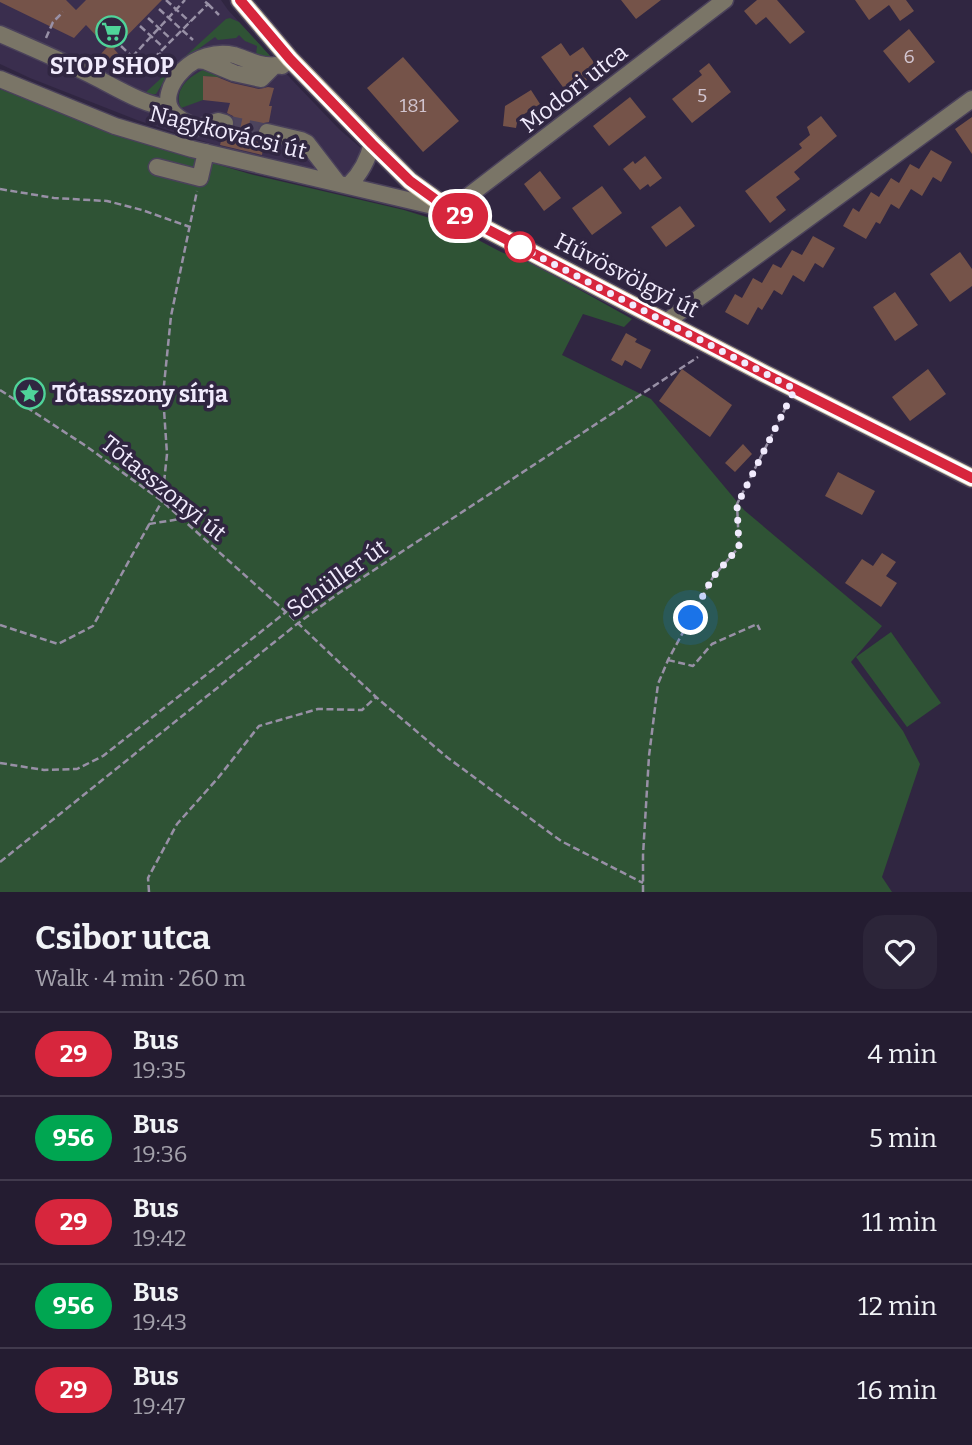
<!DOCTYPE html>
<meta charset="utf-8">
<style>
body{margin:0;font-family:Bitter,serif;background:#2c2539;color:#f1f3f6;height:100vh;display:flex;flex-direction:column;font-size:26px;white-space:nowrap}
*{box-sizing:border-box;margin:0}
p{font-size:23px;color:#a3a1ab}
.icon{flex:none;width:38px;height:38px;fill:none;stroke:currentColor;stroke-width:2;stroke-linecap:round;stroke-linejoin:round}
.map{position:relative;height:892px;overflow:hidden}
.drawer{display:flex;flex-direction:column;background:#241c31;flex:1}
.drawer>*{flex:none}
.badge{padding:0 14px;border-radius:23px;font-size:24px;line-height:46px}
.you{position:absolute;width:35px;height:35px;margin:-18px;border:5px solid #fff;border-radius:50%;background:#1a73e8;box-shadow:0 0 0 10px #1a73e833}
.map>.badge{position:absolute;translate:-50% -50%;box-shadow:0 0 0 4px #fff}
.round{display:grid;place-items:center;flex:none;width:74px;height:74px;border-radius:21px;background:#2c2539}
.head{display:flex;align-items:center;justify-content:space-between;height:119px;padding:0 35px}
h1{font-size:33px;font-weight:700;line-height:52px}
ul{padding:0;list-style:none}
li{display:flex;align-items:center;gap:21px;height:84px;padding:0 35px;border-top:2px solid #413a4d}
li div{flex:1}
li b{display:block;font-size:26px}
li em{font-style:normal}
li .badge{min-width:77px;font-weight:700;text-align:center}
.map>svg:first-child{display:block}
</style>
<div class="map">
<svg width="972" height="892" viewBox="0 0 972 892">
<rect width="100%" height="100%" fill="#302641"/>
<path fill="#3a2e4e" d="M0,0h221l7,10 65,71 46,48 23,20 -16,27 -86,-19 -75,-21 -48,-16 -107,-42 -30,-14z"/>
<path fill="#2f5335" d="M230,18l9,4 33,36h-12l-4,-3 1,-9 -12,-5 -6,-6 -3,3 -18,2 -3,-3 -29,21 -20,20 -10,16 -6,1 -5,-2 81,-74z
M205,69l16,5 1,4 -19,-2v24l-22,8c-8,-18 8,-32 24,-39z
M0,89l123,48 127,37 154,36 42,13 55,29 34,13 97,54 -8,8 -41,-13 -21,41 89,44 93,111 138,116 -31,36 52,69 17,33 -38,113 10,15h-892z
M891,632l50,71 -34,24 -51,-70z"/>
<path fill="#755349" d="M0,0h66l10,10 10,-10h76l-48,49 9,10 -9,9 -13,-14 6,-7 -21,-22 -12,13 -74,-36z
M621,0h40l-25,19z
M757,0h20l28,32 -15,12 -24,-27 -10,8 -12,-14z
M855,0h51l8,11 -14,10 -11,-16 -20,15z
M909,29l26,33 -26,21 -26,-32z
M561,43l9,13 13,-9 12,17 -13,9 5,7 -19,14 -27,-37z
M403,57l56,64 -36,31 -56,-64z
M709,63l22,29 -39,31 -20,-24 30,-24 -3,-4z
M203,76l14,1 15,6 27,6 9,-2 6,1 -5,18h3l-3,16 -9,2 -3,6 2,9 5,3 -2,13 -42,-10 3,-12 9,-2 3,-4v-6l-2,-5 -6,-3 3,-10 -27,-3z
M531,90l9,14 -22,14 -2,10 -13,-2 2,-20z
M630,97l16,20 -37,29 -16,-20z
M821,116l16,20 -43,36 6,7 -24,18 10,13 -16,13 -25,-32 57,-43 -3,-4 11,-9 -3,-8z
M972,117v37l-17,-25z
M931,150l21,12 -11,20 -8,-5 -11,19 -11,-7 -12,20 -8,-5 -11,20 -4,-2 -10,17 -23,-13 10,-18 6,4 12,-20 8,5 12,-19 8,5 11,-19 9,5z
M645,156l17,22 -12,9 -2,-3 -8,6 -17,-21 10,-8 2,3z
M540,171l21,27 -17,13 -20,-27z
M602,186l20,27 -30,22 -20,-27z
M680,206l15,20 -29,21 -15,-20z
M813,236l22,12 -12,20 -8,-5 -11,19 -11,-7 -11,20 -8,-5 -12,20 -4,-3 -10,18 -23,-13 10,-18 7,4 11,-20 9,5 11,-19 8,4 11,-18 10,5z
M960,252l12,17v17l-22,16 -20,-28z
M895,292l23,33 -23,16 -22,-34z
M626,333l11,6 -2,3 16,8 -10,19 -16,-9 -3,6 -11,-6z
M682,369l50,36 -22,32 -51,-36z
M928,369l18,25 -36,27 -18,-24z
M743,444l9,10 -17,18 -10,-9z
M838,472l37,19 -13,24 -37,-19z
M882,553l14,9 -10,14 11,7 -16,24 -36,-24 17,-24 11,7z"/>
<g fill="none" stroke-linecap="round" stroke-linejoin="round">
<path stroke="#4d445d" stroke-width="16" stroke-dasharray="16 8" stroke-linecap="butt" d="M225,123l42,9"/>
<defs>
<path id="minor" d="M0,34c30,13 60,26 89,40 21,10 57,33 79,33
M197,60l8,1 29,12 27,6 14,-14
M0,79l115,47 77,23 258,61 275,-210
M225,123l-7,-2 -21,7c-15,-8 -33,-15 -28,-35 2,-9 7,-16 14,-23 13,-13 33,-19 51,-15 10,3 21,9 31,10 6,1 12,0 17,1l8,-7
M267,132l34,8 6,3 30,39
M157,167l43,11 6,-26
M349,185c12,-12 19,-25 23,-42
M666,322l306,-223"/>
<path id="major" d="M240,0l50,59 82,84 38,38 40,29 315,164 207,104"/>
</defs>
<use href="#minor" stroke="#4b425b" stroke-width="19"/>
<use href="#major" stroke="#4b425b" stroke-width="21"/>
<path stroke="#9890a6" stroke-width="2.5" stroke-dasharray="7 3.5" stroke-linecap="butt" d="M166,0l24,22
M208,4l11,11
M159,9l34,31
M148,18l24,22
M140,26l24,22
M46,38l7,-16 10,-10
M121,46l23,22
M159,53l10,10
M132,57l53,-57
M124,76l8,-8 6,6 70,-70 -5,-4
M0,189l54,9 53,3 35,9 48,17
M0,390l86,56 76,55 124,111 90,85 72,61 113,83 82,42
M149,524l31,-5
M0,625l58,19 35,-18 69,-125 5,-47 -4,-59 8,-79 26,-125
M668,660l25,6 19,-22 45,-20 3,6
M0,763l44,7 33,-1 26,-13 183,-144
M0,862l297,-238 42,-31 359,-236
M149,892l-1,-14 29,-54 41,-46 41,-52 59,-17 44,1 14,-13
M643,892v-37l6,-99 9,-72 10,-24 45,-83 26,-30 -2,-43 50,-99"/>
<use href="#minor" stroke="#7a7567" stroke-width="16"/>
<use href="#major" stroke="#c8bda0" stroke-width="18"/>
</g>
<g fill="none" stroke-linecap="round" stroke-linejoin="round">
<defs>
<path id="line" d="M240,0l50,59 82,85 38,37 40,29 315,164 207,104"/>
</defs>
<use href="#line" stroke="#fff" stroke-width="16"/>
<use href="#line" stroke="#d7263d" stroke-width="10"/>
<path stroke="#f1ebfd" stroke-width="7" stroke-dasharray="0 12.6" d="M520,247l-5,-3 280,145 -58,116 2,42 -26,30 -22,41"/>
</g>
<defs>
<symbol id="supermarket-ring" viewBox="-11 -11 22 22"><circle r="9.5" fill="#302641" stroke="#4fd399" stroke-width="1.5"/><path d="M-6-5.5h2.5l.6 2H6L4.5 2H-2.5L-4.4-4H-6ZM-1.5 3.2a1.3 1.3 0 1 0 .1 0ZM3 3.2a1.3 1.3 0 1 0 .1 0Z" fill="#4fd399"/></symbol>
<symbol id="sight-ring" viewBox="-11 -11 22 22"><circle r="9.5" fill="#302641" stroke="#4fd399" stroke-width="1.5"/><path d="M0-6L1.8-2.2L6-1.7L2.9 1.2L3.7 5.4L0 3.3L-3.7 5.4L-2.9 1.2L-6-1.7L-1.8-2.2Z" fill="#4fd399"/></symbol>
</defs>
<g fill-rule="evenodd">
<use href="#supermarket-ring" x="94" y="14" width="35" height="35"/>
<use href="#sight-ring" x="12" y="376" width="35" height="35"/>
</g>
<circle fill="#fff" stroke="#d7263d" stroke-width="3.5" cx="520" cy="247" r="14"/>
<g text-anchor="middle" stroke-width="7" stroke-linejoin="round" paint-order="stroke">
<g font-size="19" fill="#d2c5d0">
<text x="909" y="63">6</text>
<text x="702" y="102">5</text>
<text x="413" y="112">181</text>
</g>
<g font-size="23" font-weight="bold" fill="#f1ebfd" stroke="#302641">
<text x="112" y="74">STOP SHOP</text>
<text x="52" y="402" text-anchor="start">Tótasszony sírja</text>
</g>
<g font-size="23" fill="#f1ebfd" stroke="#302641">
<text transform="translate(574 88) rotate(-38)" y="8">Modori utca</text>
<text transform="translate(228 132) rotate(14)" y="8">Nagykovácsi út</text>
<text transform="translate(627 275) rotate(27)" y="8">Hűvösvölgyi út</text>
<text transform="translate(164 488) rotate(39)" y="8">Tótasszonyi út</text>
<text transform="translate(337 578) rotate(-35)" y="8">Schüller út</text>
</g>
</g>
</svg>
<div class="you" style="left:691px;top:618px"></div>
<b class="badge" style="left:460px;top:216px;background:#d7263d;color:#fff">29</b>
</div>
<section class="drawer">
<div class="head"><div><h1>Csibor utca</h1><p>Walk · 4 min · 260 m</p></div><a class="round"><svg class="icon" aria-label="heart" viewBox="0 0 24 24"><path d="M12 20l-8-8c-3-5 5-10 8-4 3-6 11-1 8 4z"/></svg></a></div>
<ul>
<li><span class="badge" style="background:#d7263d;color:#fff">29</span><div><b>Bus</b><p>19:35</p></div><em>4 min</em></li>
<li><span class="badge" style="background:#00a651;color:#fff">956</span><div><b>Bus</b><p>19:36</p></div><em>5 min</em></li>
<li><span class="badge" style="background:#d7263d;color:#fff">29</span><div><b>Bus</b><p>19:42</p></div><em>11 min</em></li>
<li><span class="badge" style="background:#00a651;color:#fff">956</span><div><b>Bus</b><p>19:43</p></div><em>12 min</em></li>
<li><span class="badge" style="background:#d7263d;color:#fff">29</span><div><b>Bus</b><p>19:47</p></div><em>16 min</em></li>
</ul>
</section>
